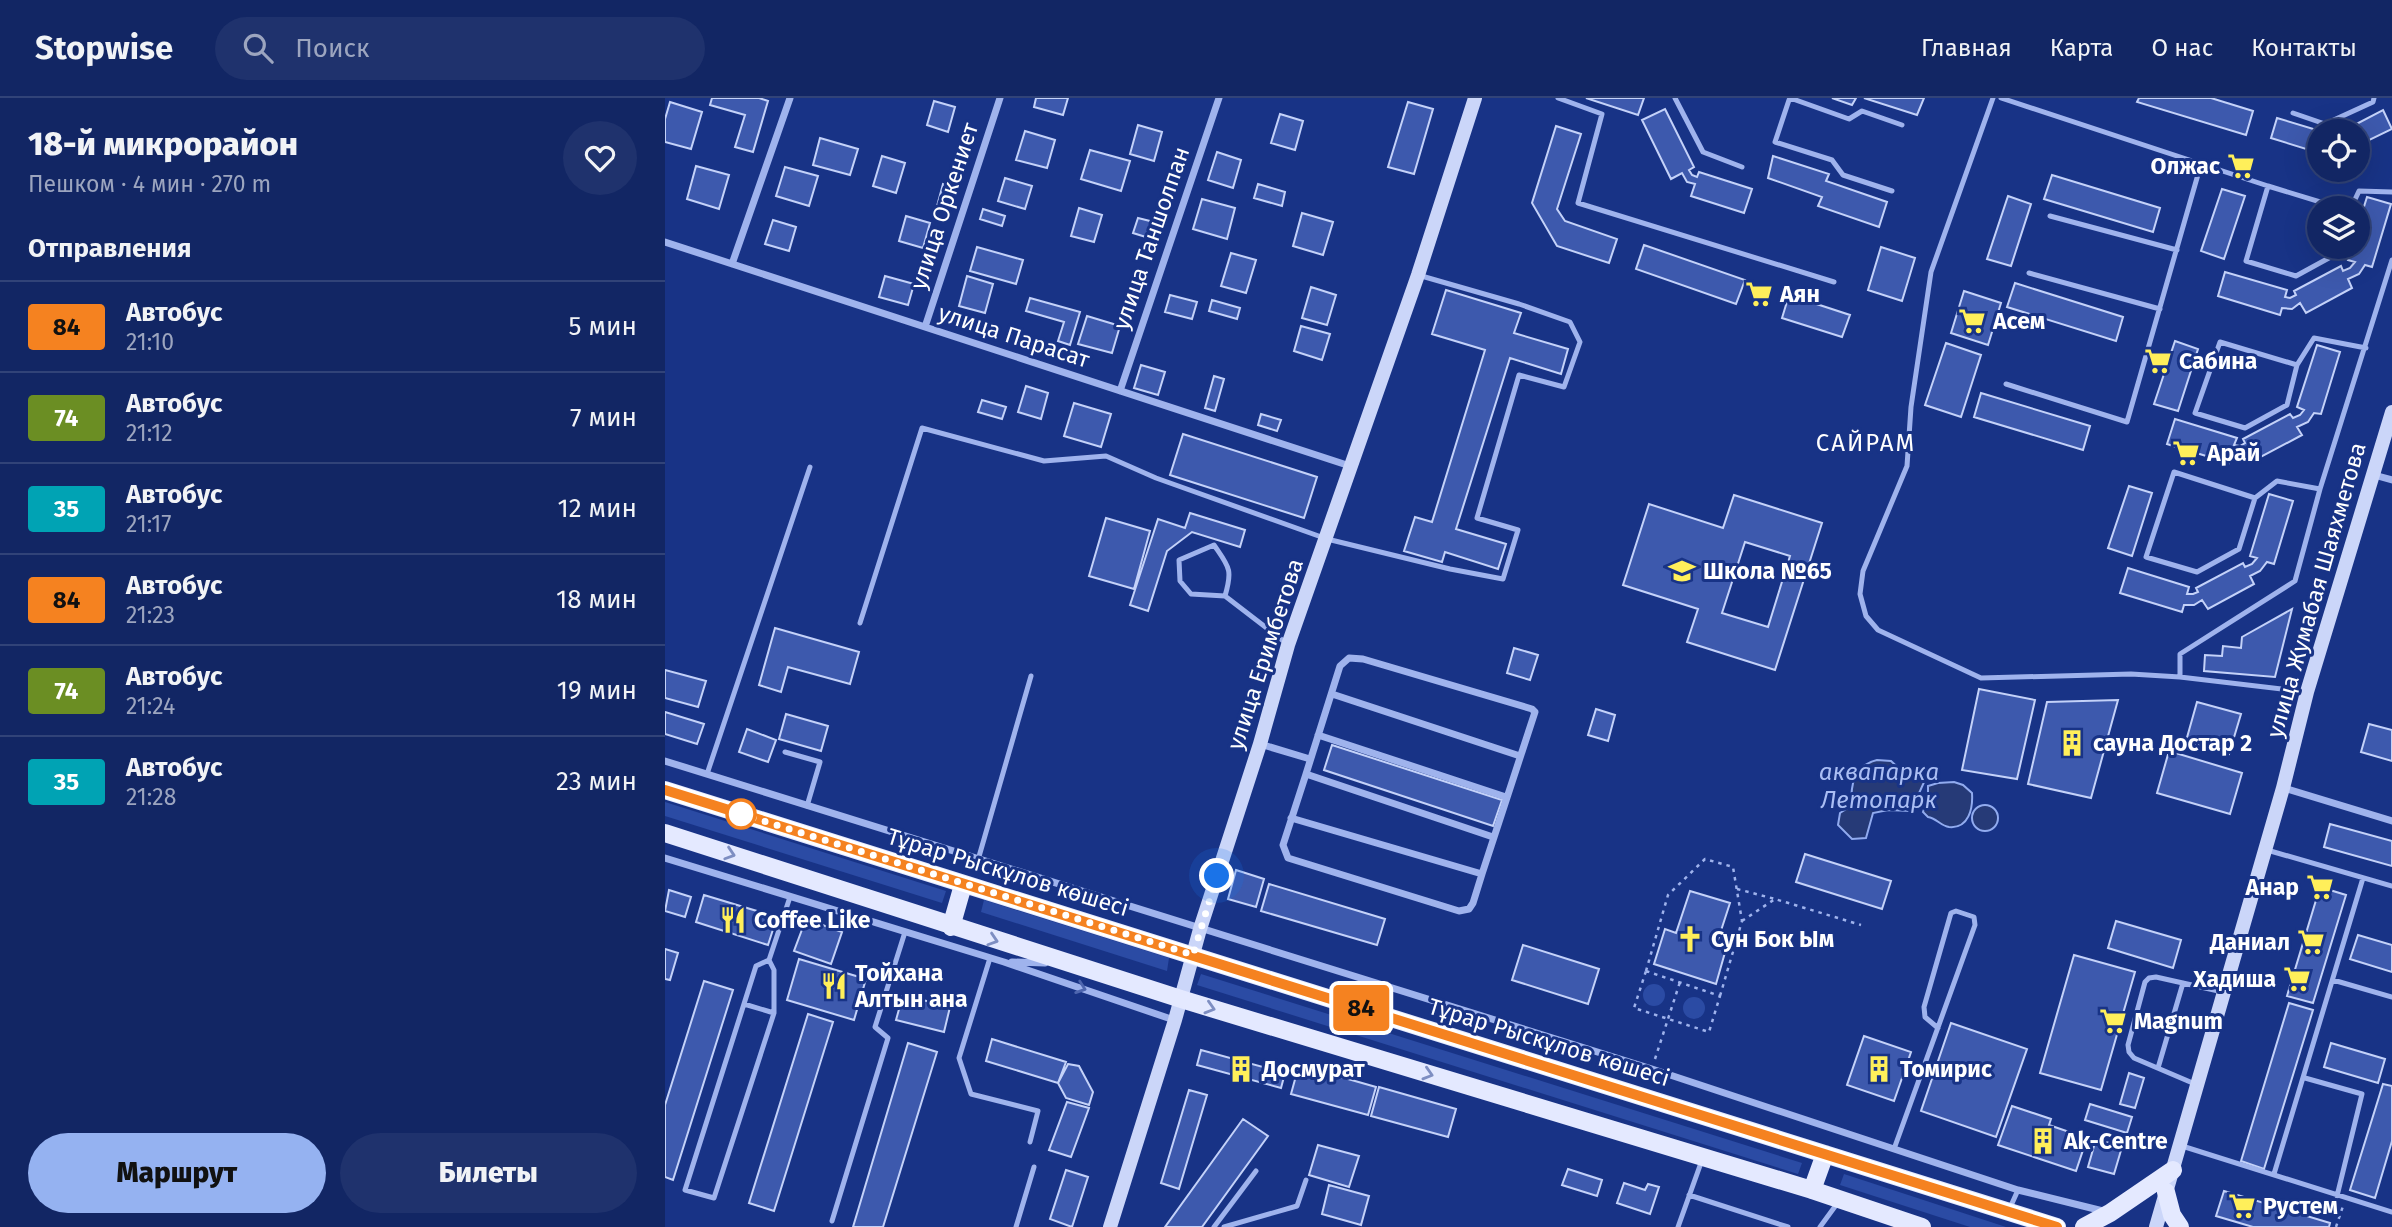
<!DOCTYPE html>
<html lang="ru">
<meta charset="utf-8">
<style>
body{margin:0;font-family:"Fira Sans",sans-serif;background:#1f326d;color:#f1f3f6;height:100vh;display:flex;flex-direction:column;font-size:26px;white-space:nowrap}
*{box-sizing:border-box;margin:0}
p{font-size:23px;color:#9ca5bf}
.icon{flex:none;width:38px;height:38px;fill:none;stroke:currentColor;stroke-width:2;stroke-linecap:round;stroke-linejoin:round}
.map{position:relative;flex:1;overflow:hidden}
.side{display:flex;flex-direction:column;background:#122664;width:665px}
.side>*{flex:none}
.badge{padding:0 14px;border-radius:5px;font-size:24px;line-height:46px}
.tools{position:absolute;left:1642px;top:21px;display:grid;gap:14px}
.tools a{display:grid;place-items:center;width:63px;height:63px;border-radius:50%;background:#122664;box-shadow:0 7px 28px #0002,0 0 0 2px #314378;font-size:35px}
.you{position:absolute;width:35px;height:35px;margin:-18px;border:5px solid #fff;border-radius:50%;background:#1a73e8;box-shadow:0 0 0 10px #1a73e833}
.map>.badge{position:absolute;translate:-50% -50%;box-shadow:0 0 0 4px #fff}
h2{padding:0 28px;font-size:26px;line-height:63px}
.round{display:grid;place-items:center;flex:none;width:74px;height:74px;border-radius:37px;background:#1f326d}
.head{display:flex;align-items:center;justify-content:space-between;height:119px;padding:0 28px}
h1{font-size:33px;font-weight:800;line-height:52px}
.cta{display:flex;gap:14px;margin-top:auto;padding:14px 28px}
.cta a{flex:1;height:80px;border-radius:42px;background:#95b2f1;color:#111;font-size:28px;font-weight:800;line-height:80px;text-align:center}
.cta a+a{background:#1f326d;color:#f1f3f6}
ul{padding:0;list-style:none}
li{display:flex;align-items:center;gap:21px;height:91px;padding:0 28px;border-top:2px solid #314378}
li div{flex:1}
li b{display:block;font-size:26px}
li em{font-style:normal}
li .badge{min-width:77px;font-weight:700;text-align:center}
header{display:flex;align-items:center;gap:42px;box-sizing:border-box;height:98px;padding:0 35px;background:#122664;border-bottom:2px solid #314378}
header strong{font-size:33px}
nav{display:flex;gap:38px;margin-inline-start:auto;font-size:24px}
.search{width:490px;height:63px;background:#1f326d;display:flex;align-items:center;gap:18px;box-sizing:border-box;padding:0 24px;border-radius:38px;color:#9ca5bf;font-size:26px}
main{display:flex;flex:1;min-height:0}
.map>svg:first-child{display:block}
</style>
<header>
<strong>Stopwise</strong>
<div class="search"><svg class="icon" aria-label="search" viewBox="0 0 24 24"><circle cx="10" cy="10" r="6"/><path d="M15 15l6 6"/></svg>Поиск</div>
<nav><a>Главная</a><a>Карта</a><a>О нас</a><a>Контакты</a></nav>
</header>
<main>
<section class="side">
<div class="head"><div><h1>18-й микрорайон</h1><p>Пешком · 4 мин · 270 m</p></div><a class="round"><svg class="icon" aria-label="heart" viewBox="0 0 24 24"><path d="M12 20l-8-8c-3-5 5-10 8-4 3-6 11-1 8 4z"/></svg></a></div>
<h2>Отправления</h2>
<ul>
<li><span class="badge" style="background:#f58220;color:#111">84</span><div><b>Автобус</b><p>21:10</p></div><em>5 мин</em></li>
<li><span class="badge" style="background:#6b8e23;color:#fff">74</span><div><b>Автобус</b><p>21:12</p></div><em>7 мин</em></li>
<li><span class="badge" style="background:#00a3b4;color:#fff">35</span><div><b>Автобус</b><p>21:17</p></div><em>12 мин</em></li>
<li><span class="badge" style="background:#f58220;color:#111">84</span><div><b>Автобус</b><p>21:23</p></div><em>18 мин</em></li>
<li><span class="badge" style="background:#6b8e23;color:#fff">74</span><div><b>Автобус</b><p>21:24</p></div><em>19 мин</em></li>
<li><span class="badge" style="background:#00a3b4;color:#fff">35</span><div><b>Автобус</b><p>21:28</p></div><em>23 мин</em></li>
</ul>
<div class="cta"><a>Маршрут</a><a>Билеты</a></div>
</section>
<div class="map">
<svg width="1727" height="1129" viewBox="0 0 1727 1129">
<rect width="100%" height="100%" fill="#183386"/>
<path fill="#2b4ba4" d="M0,704l281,89 -4,12 -277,-87z
M319,802l185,58 -2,13 -186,-59z
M536,876l601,189 -4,11 -601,-189z
M978 897a11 11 0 1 1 22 0a11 11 0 1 1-22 0Z
M1018 910a11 11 0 1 1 22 0a11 11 0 1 1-22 0Z
M1179,1076l162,53h-36l-130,-42z"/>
<path fill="#263a77" stroke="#91abef" stroke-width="2" d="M1212,662l14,1 13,12h13l8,7 -14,31 -23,-1 -15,3 -7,25 -14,1 -14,-14 2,-12 11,-7c0,-22 2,-40 26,-46z
M1289,684l9,3 9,8c1,15 -3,36 -23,34 -8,-1 -13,-9 -21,-10l-5,-5 5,-14v-12l10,-3z
M1307 720a13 13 0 1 1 26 0a13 13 0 1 1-26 0Z"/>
<path fill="#3d59ad" stroke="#c4d2f9" stroke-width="2" fill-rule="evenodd" d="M47,0h47l9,3 -15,51 -18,-5 10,-32 -35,-10z
M371,0h32l-5,17 -29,-8z
M921,0h58l-6,17z
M1167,0h24l-4,7z
M1199,0h60l-7,17z
M1474,0h72l42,13 -7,24 -109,-33z
M269,3l21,6 -7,25 -21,-7z
M5,4l32,10 -11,37 -26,-7v-23z
M743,4l25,7 -19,65 -26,-7z
M1000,11l29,58 -5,3 3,5 5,2 2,-5 53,17 -8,24 -53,-17 4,-12 -8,-2 -5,-9 -11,6 -29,-59z
M1718,12l9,19 -35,17v-15h-14z
M615,16l23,7 -8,29 -24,-7z
M1612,20l43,13 -1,22 -48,-15z
M473,27l24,7 -8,29 -24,-7z
M891,28l25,8 -24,75 8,12 52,18 -8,24 -52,-17 -25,-43z
M360,33l30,9 -8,28 -31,-8z
M155,40l38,11 -8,26 -37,-10z
M425,52l40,11 -9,30 -40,-12z
M552,54l24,8 -8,28 -25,-8z
M217,58l23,7 -9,30 -23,-7z
M1108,58l56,18 -3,7 61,21 -8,25 -61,-21 4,-9 -54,-19z
M31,68l33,9 -10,34 -32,-10z
M120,69l33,9 -9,30 -33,-10z
M1387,77l108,33 -7,24 -109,-33z
M340,80l27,8 -7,23 -27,-8z
M278,86l9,3 -6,22 -9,-3z
M593,86l27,8 -3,14 -28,-8z
M1557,91l23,7 -21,63 -23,-8z
M1343,98l23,8 -20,62 -24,-7z
M1702,99l24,7 -19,63 -7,-2 -6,9 -11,5 4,9 -46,25 -6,-10 -8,6 -10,-1 -2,7 -62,-19 7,-24 62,18 -2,7 5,1 6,-3 -2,-4 47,-25 2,5 7,-3 5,-6 -7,-2 4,-13h5v-18z
M537,101l33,9 -8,31 -34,-10z
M414,110l23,7 -8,27 -23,-6z
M318,111l22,7 -3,10 -22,-7z
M637,115l31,9 -10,33 -30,-9z
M241,118l24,7 -7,25 -24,-7z
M473,120l16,4 -5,16 -16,-5z
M108,122l23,7 -7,24 -24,-7z
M979,147l101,35 -9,24 -100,-35z
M312,149l46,13 -7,24 -46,-13z
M1216,149l34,11 -13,43 -34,-11z
M566,155l25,7 -10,33 -25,-7z
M220,178l29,8 -6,21 -29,-8z
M302,178l26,8 -8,29 -26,-7z
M1350,185l108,34 -7,24 -109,-34z
M646,189l25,8 -9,30 -25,-7z
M781,192l75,23 -7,20 54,16 -7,25 -51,-16 -54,171 50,15 -8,25 -53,-17 -3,10 -38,-11 11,-34 17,5 53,-172 -53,-16z
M1299,193l37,12 -13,42 -37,-12z
M505,197l27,7 -5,17 -27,-7z
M1124,197l61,20 -8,22 -60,-19z
M365,200l50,14 -10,33 -12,-4 6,-19 -38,-11z
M547,202l28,8 -3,11 -28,-8z
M422,218l33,10 -8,27 -34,-9z
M636,228l29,8 -8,26 -28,-9z
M1510,243l23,8 -20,62 -24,-7z
M1281,245l35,12 -20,62 -36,-12z
M1652,247l23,7 -19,62 -7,-1 -6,9 -11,5 5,8 -47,25 -5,-9 -9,6 -10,-1 -2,7 -62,-19 8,-25 62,19 -3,7 6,1 5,-3 -2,-4 47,-25 3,4 7,-3 4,-5 -7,-3z
M476,267l24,7 -7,23 -24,-7z
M549,278l10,3 -9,32 -10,-3z
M361,288l22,7 -7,26 -23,-7z
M1316,295l109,33 -7,24 -109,-33z
M317,302l24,7 -4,12 -24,-7z
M409,305l37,11 -10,33 -37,-11z
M596,316l20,6 -4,11 -19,-6z
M518,336l134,43 -13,41 -134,-43z
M1464,388l23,7 -20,63 -24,-8z
M1604,396l24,7 -19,63 -7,-2 -7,9 -10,5 4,8 -46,25 -6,-9 -8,5h-10l-2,7 -62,-19 8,-25 61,19 -2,7h6l5,-2 -2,-4 47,-25 2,4 7,-3 5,-6 -7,-2z
M1069,397l88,28 -47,147 -88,-28 11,-33 -75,-24 26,-81 74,24zM1080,444l45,14 -22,71 -46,-14z
M525,415l55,17 -5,17 -48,-15 -25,19 -19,60 -18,-6 28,-86 27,9z
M441,420l44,13 -16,58 -45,-13z
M1627,511l-17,68 -71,-6 1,-16 17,1 1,-10 18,2 1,-11z
M110,530l84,24 -9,32 -62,-17 -7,25 -22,-7z
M849,550l24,7 -8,25 -23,-7z
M0,572l41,11 -8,26 -33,-9z
M1314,591l56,11 -18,79 -55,-9z
M1453,602l-27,98 -63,-14 19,-82z
M1532,604l44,12 -12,40 -43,-13z
M931,611l19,6 -7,26 -20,-6z
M0,614l39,12 -7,20 -32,-10z
M121,616l42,12 -7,25 -42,-12z
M1704,626l23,6v31l-31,-9z
M82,631l29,11 -8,22 -29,-10z
M667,647l170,55 -9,26 -169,-56z
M1504,653l73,22 -12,41 -73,-21z
M1665,726l62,17v25l-68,-19z
M1140,756l86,27 -9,28 -86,-27z
M571,772l28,9 -8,28 -28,-8z
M604,786l116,35 -8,26 -116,-34z
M1655,789l26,8 -33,108 -26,-7z
M4,792l22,7 -6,20 -20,-6z
M1025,793l40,12 -14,43 10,3 -10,35 -62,-20 11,-35 11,4z
M39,797l73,22 -9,28 -72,-23z
M141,821l36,13 -11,32 -37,-13z
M1451,823l65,19 -8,28 -65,-20z
M1693,837l34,10v27l-42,-13z
M858,847l76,24 -11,35 -76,-24z
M0,851l13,4 -8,27 -5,-1z
M1409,857l61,17 -34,118 -61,-17z
M134,861l67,20 -12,41 -67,-20z
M39,883l29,9 -60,190 -8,-3v-72z
M238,897l47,12 -6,25 -48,-12z
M1624,905l24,7 -49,159 -23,-8z
M143,916l25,8 -59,189 -25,-8z
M1286,925l76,26 -31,88 -75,-26z
M1199,938l47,16 -17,49 -47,-16z
M327,941l74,23 -8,21 -72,-22z
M243,945l29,9 -54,175h-30z
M1666,945l54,16 -7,24 -54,-16z
M536,952l84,23 -4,15 -84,-23z
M403,966l11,2 14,26 -4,13 -23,-7 -8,-15z
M634,967l77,22 -8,28 -77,-21z
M1464,975l15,5 -9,30 -15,-4z
M1718,986l9,2v55l-17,57 -25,-8z
M714,989l77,22 -8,28 -77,-21z
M524,992l18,5 -28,94 -18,-6z
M402,1004l22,6 -18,49 -22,-7z
M1425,1006l42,13 -5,16 -42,-13z
M1347,1008l39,13 -2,6 38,13 -11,33 -78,-26z
M578,1021l25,17 -66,91h-37z
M1431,1041l26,8 -8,27 -26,-7z
M653,1047l41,11 -10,31 -40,-12z
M903,1071l34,11 -5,16 -35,-11z
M401,1072l22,7 -16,50 -22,-8z
M959,1085l21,7 3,-6 11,3 -9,27 -33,-11z
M664,1087l40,11 -8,29 -39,-11z
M1559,1093l106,32 -1,4h-76l-37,-11z"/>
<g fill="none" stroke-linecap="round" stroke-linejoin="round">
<path stroke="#9fb3ed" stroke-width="2.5" stroke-dasharray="3.5 5" stroke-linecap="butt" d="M1072,791l38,10
M1077,823l33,-22 86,26
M981,873l22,-76 37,-36 28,8 9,54 -22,75
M981,873l74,25 -11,36 -75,-24z
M990,961l25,-77
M1671,1129l7,-21"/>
<path stroke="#9fb3ed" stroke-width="5" d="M893,0l44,16 -24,89 256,79
M1010,0l28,54 39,15
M1125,0l59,21 13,-8 40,14
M1328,0l-62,174 -20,135 -4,59 -44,105 -3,23 6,22 12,14 103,48 150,-4 49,3 127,15
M1336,0l267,88
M1124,2l-14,42 57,18 11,15 49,16
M1628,15l32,11 48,-22 1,-4
M1675,110l-72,-22 -22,75 50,15 42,-23 2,-6
M1686,110l8,-17 33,1
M1385,118l127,34
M1364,175l131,36
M1632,267l-77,-23 -25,71 50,15 42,-23 10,-40 17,-27 52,10
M1341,286l121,38 74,-258
M1590,400l-81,-26 -28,85 51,15 42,-23 16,-51 22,-17 43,8
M560,498c8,-27 4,-29 -11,-51l-35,15 1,21 11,13 34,2 61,47
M195,525l62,-195 122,33 62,-5 50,22 171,61 123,30 53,10 15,-49 -41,-12 42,-143 45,12 16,-45 -10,-20 -51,-18 -101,-29
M1515,579v-23l115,-73 25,-92 72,-229
M120,654l35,10 -13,44
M42,676l103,-307
M1602,752l125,36
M313,762l53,-184
M325,860l-31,100 12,36 67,17 -8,31
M104,862l5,10v43
M1668,882l59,17
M79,906l30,9 -60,185 -29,-8 71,-224 13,-6 21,-63
M1493,970l25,-85
M1640,980l57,16 -25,102
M1530,986l-61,-26 -5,-6 -1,-7 17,-63 4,-4 7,-1 67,15
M1517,1048l210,66
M1229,1051l81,-224 -1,-8 -18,-6 -5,2 -27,94 1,10 13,11
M1609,1076l89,-296
M1024,1097l99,32
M1344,1112l9,-20
M167,1123l56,-183 -13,-11 30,-95
M351,1129l18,-60
M549,1129l42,-56
M559,1129l73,-21 9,-26
M1013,1129l24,-67
M1155,1129l19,-26"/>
<path stroke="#9fb3ed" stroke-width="7" d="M0,144l685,224
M67,166l58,-166
M260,229l75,-229
M455,293l99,-293
M1709,377l18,5
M667,596l188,62
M653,637l188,62
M595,646l50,15
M0,663l987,308 366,121 89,22
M1619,690l108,33
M626,720l191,56 -9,29 -4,6 -10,2 -171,-53 -5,-13 23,-71
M0,760l339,104 170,58
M817,776l53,-162 -3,-3 -169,-50 -14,-1 -9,8 -34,108 187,63
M347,864l33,1"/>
<path stroke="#cbd6f9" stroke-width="14" d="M445,1129l65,-207 25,-91 60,-185 28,-99 130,-370 57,-177
M1491,1129l127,-439 24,-96 85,-280"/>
<path stroke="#e4e9ff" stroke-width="18" d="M0,692l1392,437
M0,735l516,166 631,191 110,37
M286,829l12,-42
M1147,1092l13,-36
M1501,1094l6,23 8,12
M1419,1129l26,-14 63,-43"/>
</g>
<defs><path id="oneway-chevron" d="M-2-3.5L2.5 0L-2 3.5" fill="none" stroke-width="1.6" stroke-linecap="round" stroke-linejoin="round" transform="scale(1.75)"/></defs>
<g stroke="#7e8ec2">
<use href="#oneway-chevron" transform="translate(65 756) rotate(18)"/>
<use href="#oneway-chevron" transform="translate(328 842) rotate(18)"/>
<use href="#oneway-chevron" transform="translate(545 910) rotate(17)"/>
<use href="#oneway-chevron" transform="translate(763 976) rotate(17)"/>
</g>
<use stroke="#4e66af" href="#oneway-chevron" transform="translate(416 890) rotate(19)"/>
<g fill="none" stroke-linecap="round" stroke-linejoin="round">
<defs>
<path id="line" d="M0,692l1392,437"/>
</defs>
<use href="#line" stroke="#fff" stroke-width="16"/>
<use href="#line" stroke="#f58220" stroke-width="10"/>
<path stroke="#fff" stroke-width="7" stroke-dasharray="0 12.6" d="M76,716l452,141 24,-79"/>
</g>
<defs>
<symbol id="supermarket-bare" viewBox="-9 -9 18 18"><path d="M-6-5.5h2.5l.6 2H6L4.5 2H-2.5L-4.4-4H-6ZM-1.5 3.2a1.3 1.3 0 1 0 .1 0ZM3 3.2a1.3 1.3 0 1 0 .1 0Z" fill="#ffef5a" stroke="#183386" stroke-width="2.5" paint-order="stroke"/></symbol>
<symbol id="school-bare" viewBox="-9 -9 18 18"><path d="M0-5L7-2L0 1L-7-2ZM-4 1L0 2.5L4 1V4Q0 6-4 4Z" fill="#ffef5a" stroke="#183386" stroke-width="2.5" paint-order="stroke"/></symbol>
<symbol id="building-bare" viewBox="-9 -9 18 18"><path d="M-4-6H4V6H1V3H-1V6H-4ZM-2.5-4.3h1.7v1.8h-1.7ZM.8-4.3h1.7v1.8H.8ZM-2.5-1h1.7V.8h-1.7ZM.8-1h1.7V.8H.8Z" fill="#ffef5a" stroke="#183386" stroke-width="2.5" paint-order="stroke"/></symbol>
<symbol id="restaurant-bare" viewBox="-9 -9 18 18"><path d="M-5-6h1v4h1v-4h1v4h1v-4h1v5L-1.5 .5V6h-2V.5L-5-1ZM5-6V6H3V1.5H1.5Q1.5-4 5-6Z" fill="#ffef5a" stroke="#183386" stroke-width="2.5" paint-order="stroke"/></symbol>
<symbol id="church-bare" viewBox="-9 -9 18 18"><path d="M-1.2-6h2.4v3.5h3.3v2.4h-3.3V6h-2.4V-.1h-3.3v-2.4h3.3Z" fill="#ffef5a" stroke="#183386" stroke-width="2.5" paint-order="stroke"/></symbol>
</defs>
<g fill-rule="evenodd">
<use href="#supermarket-bare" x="1557" y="49" width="38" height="38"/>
<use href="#supermarket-bare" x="1075" y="177" width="38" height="38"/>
<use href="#supermarket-bare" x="1288" y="204" width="38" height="38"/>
<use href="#supermarket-bare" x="1474" y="244" width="38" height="38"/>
<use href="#supermarket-bare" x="1502" y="336" width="38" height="38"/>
<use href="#school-bare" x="998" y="454" width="38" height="38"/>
<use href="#building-bare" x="1388" y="626" width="38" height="38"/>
<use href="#supermarket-bare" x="1636" y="770" width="38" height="38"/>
<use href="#restaurant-bare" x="49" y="803" width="38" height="38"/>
<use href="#church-bare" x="1006" y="822" width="38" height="38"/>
<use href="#supermarket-bare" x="1627" y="825" width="38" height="38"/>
<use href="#supermarket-bare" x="1613" y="862" width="38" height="38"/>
<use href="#restaurant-bare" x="150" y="869" width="38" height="38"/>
<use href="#supermarket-bare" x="1429" y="904" width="38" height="38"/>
<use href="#building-bare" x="557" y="952" width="38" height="38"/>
<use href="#building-bare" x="1195" y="952" width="38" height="38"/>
<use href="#building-bare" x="1359" y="1024" width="38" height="38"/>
<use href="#supermarket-bare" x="1558" y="1089" width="38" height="38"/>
</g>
<circle fill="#fff" stroke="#f58220" stroke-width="3.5" cx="76" cy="716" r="14"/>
<g text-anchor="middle" stroke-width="6" stroke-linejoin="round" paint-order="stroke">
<g font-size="23" font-weight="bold" fill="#fff" stroke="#183386" text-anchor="start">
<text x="1555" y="76" text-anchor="end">Олжас</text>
<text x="1115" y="204">Аян</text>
<text x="1328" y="231">Асем</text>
<text x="1514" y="271">Сабина</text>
<text x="1542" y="363">Арай</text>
<text x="1038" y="481">Школа №65</text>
<text x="1428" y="653">сауна Достар 2</text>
<text x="1634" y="797" text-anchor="end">Анар</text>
<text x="89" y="830">Coffee Like</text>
<text x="1046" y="849">Сун Бок Ым</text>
<text x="1625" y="852" text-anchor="end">Даниал</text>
<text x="190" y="883">Тойхана<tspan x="190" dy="26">Алтын ана</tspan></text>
<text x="1611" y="889" text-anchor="end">Хадиша</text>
<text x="1469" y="931">Magnum</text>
<text x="597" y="979">Досмурат</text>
<text x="1235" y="979">Томирис</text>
<text x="1399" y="1051">Ak-Centre</text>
<text x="1598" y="1116">Рустем</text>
</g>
<g font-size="23" fill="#fff" stroke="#183386">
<text transform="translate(279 108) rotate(-72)" y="8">улица Оркениет</text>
<text transform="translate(486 140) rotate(-71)" y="8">улица Таншолпан</text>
<text transform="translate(349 238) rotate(18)" y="8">улица Парасат</text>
<text transform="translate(1651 492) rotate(-74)" y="8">улица Жумабая Шаяхметова</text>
<text transform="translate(600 556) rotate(-72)" y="8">улица Еримбетова</text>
<text transform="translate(343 774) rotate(17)" y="8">Тұрар Рыскұлов көшесі</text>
<text transform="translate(884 944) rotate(17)" y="8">Тұрар Рыскұлов көшесі</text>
</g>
<g font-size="24" letter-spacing="2" fill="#fff" stroke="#183386">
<text x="1201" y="353">САЙРАМ</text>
</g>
<g font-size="24" font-style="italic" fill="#aabef4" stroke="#183386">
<text x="1214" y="682">аквапарка<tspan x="1214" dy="28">Летопарк</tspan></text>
</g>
</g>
</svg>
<div class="tools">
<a><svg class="icon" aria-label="locate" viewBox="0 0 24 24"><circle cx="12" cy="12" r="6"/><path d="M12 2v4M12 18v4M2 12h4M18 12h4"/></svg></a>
<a><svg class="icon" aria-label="layers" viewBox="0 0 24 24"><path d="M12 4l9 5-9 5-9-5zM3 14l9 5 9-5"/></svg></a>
</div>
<div class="you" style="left:552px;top:778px"></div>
<b class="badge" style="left:696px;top:910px;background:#f58220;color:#111">84</b>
</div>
</main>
